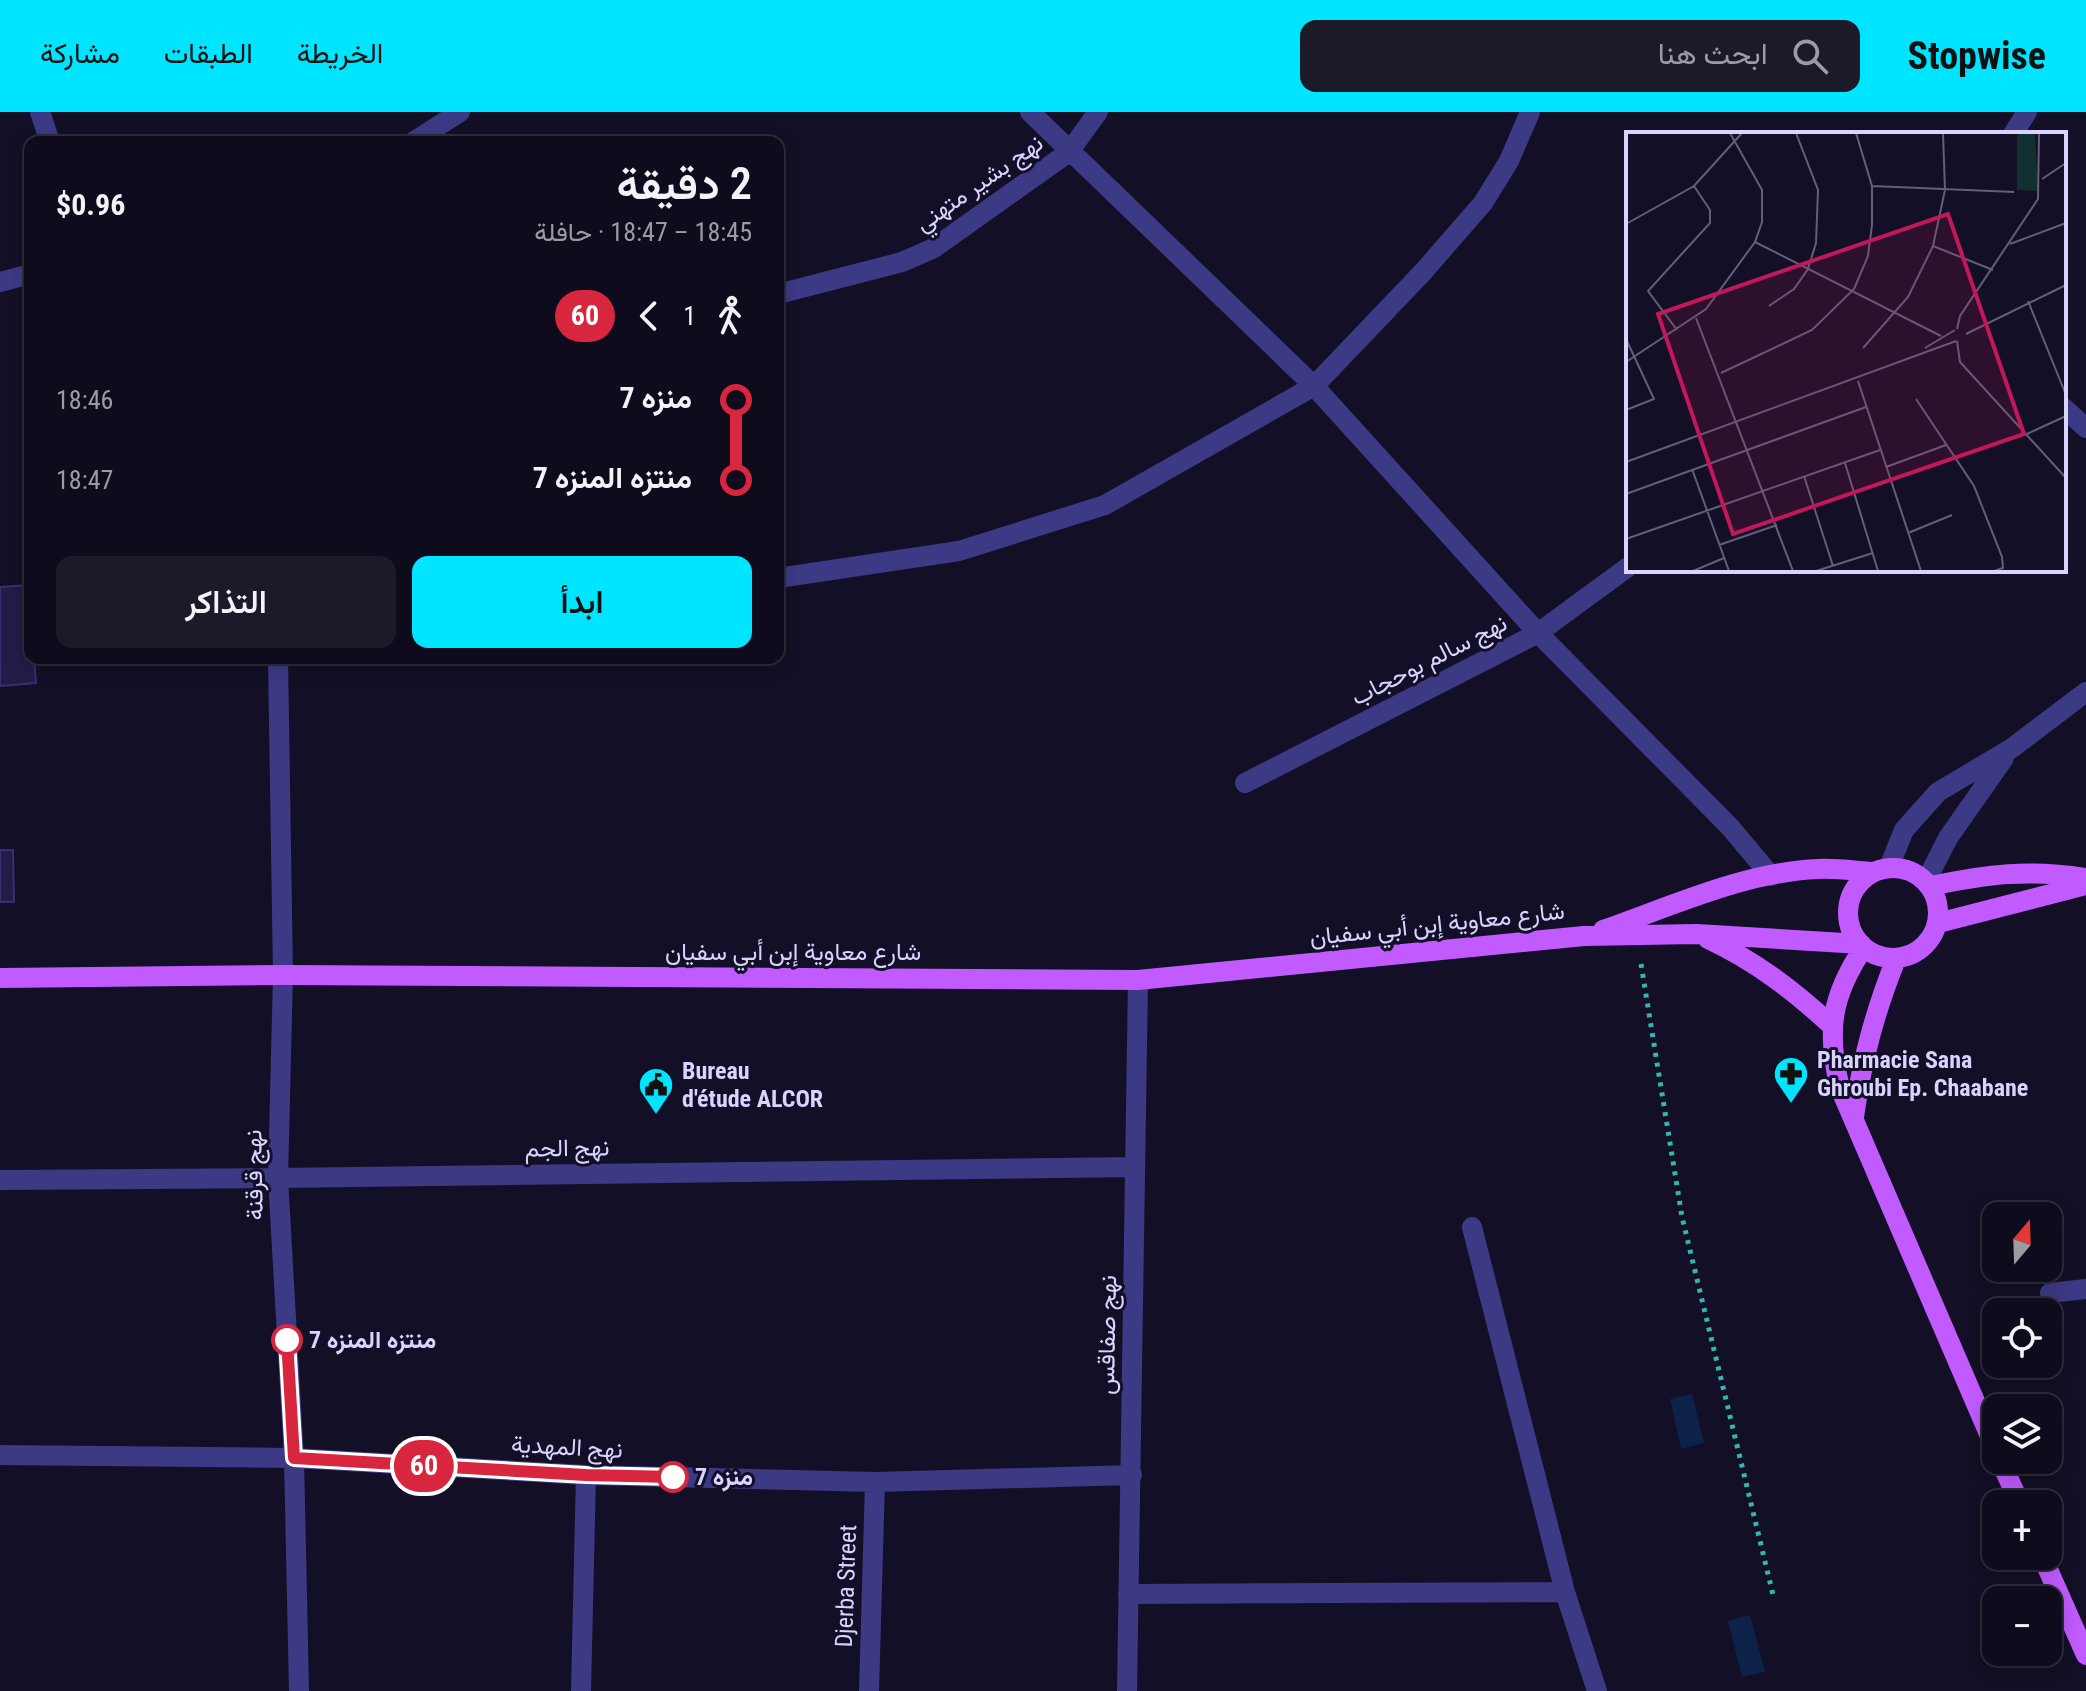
<!DOCTYPE html>
<html lang="ar">
<meta charset="utf-8">
<style>
body{margin:0;font-family:"Roboto Condensed",Vazirmatn,sans-serif;background:#1c1929;color:#f1f3f6;direction:rtl;height:100vh;display:flex;flex-direction:column;font-size:30px;white-space:nowrap}
*{box-sizing:border-box;margin:0}
p{font-size:26px;color:#9b9ba3}
.icon{flex:none;width:44px;height:44px;fill:none;stroke:currentColor;stroke-width:2;stroke-linecap:round;stroke-linejoin:round}
.map{position:relative;flex:1;overflow:hidden;direction:ltr}
.drawer{position:absolute;left:24px;top:24px;width:760px;height:528px;display:flex;flex-direction:column;background:#0e0b1c;border-radius:16px;box-shadow:0 4px 20px #0003,0 0 0 2px #2e2b3b;direction:rtl}
.drawer>*{flex:none}
.badge{padding:0 16px;border-radius:26px;font-size:28px;line-height:52px}
.needle{width:52px;rotate:19deg}
.tools{position:absolute;left:1982px;top:1090px;display:grid;gap:16px}
.tools a{display:grid;place-items:center;width:80px;height:80px;border-radius:16px;background:#0e0b1c;box-shadow:0 4px 20px #0003,0 0 0 2px #2e2b3b;font-size:40px}
.map>.badge{position:absolute;translate:-50% -50%;box-shadow:0 0 0 4px #fff}
.legs{display:flex;align-items:center;gap:12px;height:88px;padding:0 32px;font-size:26px}
.legs p{margin-inline-start:auto}
.headline{display:flex;align-items:center;justify-content:space-between;height:136px;padding:0 32px}
h1{font-size:44px;font-weight:600;line-height:60px}
.button{display:flex;gap:16px;margin-top:auto;padding:16px 32px}
.button a{flex:1;height:92px;border-radius:16px;background:#00e5ff;color:#111;font-size:32px;font-weight:600;line-height:92px;text-align:center}
.button a+a{background:#1c1929;color:#f1f3f6}
ul{padding:0 32px;list-style:none}
li{display:flex;align-items:center;gap:28px;height:80px;font-size:30px}
li i{display:grid;place-items:center;width:12px;height:100%;margin:0 10px;background:currentColor}
li i::after{content:'';width:20px;height:20px;margin:-10px;border:6px solid;border-radius:50%;background:#0e0b1c}
li p{margin-inline-start:auto}
li:first-child i{background:linear-gradient(#0000 50%,currentColor 0)}
li:last-child i{background:linear-gradient(currentColor 50%,#0000 0)}
header{display:flex;align-items:center;gap:48px;box-sizing:border-box;height:112px;padding:0 40px;background:#00e5ff;color:#111}
header strong{font-size:38px}
nav{display:flex;gap:44px;margin-inline-start:auto;font-size:28px}
.search{width:560px;height:72px;background:#1c1929;display:flex;align-items:center;gap:20px;box-sizing:border-box;padding:0 28px;border-radius:16px;color:#9b9ba3;font-size:30px}
.map>svg:first-child{display:block}
</style>
<header>
<strong>Stopwise</strong>
<div class="search"><svg class="icon" aria-label="search" viewBox="0 0 24 24"><circle cx="10" cy="10" r="6"/><path d="M15 15l6 6"/></svg>ابحث هنا</div>
<nav><a>الخريطة</a><a>الطبقات</a><a>مشاركة</a></nav>
</header>
<div class="map">
<svg width="2086" height="1579" viewBox="0 0 2086 1579">
<rect width="100%" height="100%" fill="#130f26"/>
<path fill="#0c2248" d="M1692,1282l12,49 -23,6 -11,-50z
M1750,1503l15,57 -23,5 -14,-56z"/>
<path fill="#241b47" stroke="#3b2d73" stroke-width="2" d="M28,473l2,73h4l2,25 -36,3v-99z
M0,738h13l1,52h-14z"/>
<g fill="none" stroke-linecap="round" stroke-linejoin="round">
<path stroke="#2fb8b0" stroke-width="5" stroke-dasharray="4 6" stroke-linecap="butt" d="M1641,852l41,253 92,382"/>
<path stroke="#3d3a85" stroke-width="20" d="M40,0l10,30
M1030,0l284,274 224,247 192,194 41,49
M2013,22l14,-22
M413,30l47,-30
M0,170l30,-8
M778,182l124,-32 32,-14 135,-96 29,-40
M2064,296l22,20
M778,466l181,-27 146,-46 209,-119 109,-114 60,-69 26,-42 21,-49
M278,546l5,317 -5,203 16,280 5,233
M1245,671l293,-150 90,-66
M1889,755l15,-37 34,-38 74,-44 74,-56
M1926,769l22,-43 56,-80
M0,1068l278,-2 857,-11
M1472,1115l93,365 32,99
M2050,1181l36,-4
M0,1343l294,3 292,17 289,7 257,-7
M1128,1482l437,-2
M581,1579l5,-216
M869,1579l6,-209
M1127,1579l11,-711"/>
<path stroke="#c25bff" stroke-width="20" d="M1848 801a45 45 0 1 1 90 0a45 45 0 1 1-90 0Z
M1931,774c57,-12 97,-17 155,-8
M1938,811l148,-38
M1603,818c69,-24 142,-58 215,-61 19,-1 38,2 56,3
M1708,827c47,22 85,51 123,86
M1864,835c-33,49 -38,84 -24,141l156,362
M0,866l283,-3 855,5 446,-44 113,-2 164,10
M1854,1005c8,-58 21,-105 42,-158
M2000,1348l20,44
M2042,1444l44,99"/>
</g>
<g fill="none" stroke-linecap="round" stroke-linejoin="round">
<defs>
<path id="line-1" d="M287,1228l7,118 292,17 87,2"/>
</defs>
<use href="#line-1" stroke="#fff" stroke-width="18"/>
<use href="#line-1" stroke="#d7263d" stroke-width="12"/>
</g>
<defs>
<symbol id="pharmacy-pin" viewBox="-11 -11 22 30"><path d="M0 17L-7.5 6A9.5 9.5 0 1 1 7.5 6Z" fill="#00e5ff" stroke="#130f26"/><path d="M-2-6h4v4h4v4h-4v4h-4v-4h-4v-4h4Z" fill="#111"/></symbol>
<symbol id="civic-pin" viewBox="-11 -11 22 30"><path d="M0 17L-7.5 6A9.5 9.5 0 1 1 7.5 6Z" fill="#00e5ff" stroke="#130f26"/><path d="M-.6-6.5H3V-4.5H.6V-3L4-1V1h2V6H-6V1h2V-1L-.6-3ZM-1.2 2.5V6h2.4V2.5Z" fill="#111"/></symbol>
</defs>
<g fill-rule="evenodd">
<use href="#pharmacy-pin" x="1771" y="942" width="40" height="54"/>
<use href="#civic-pin" x="636" y="953" width="40" height="54"/>
</g>
<g fill="#fff" stroke="#d7263d" stroke-width="4">
<circle cx="287" cy="1228" r="14"/>
<circle cx="673" cy="1365" r="14"/>
</g>
<g text-anchor="middle" stroke-width="6" stroke-linejoin="round" paint-order="stroke">
<g font-size="24" fill="#d9d4ff" stroke="#130f26">
<text transform="translate(979 71) rotate(-35)" y="8">نهج بشير متهني</text>
<text transform="translate(1429 548) rotate(-27)" y="8">نهج سالم بوحجاب</text>
<text transform="translate(1437 812) rotate(-6)" y="8">شارع معاوية إبن أبي سفيان</text>
<text x="793" y="848">شارع معاوية إبن أبي سفيان</text>
<text transform="translate(567 1036) rotate(-1)" y="8">نهج الجم</text>
<text transform="translate(254 1063) rotate(-91)" y="8">نهج قرقنة</text>
<text transform="translate(1107 1223) rotate(-89)" y="8">نهج صفاقس</text>
<text transform="translate(567 1335) rotate(3)" y="8">نهج المهدية</text>
<text transform="translate(846 1474) rotate(-88)" y="8">Djerba Street</text>
</g>
<g font-size="24" font-weight="bold" fill="#d9d4ff" stroke="#130f26" text-anchor="start">
<text x="1817" y="956">Pharmacie Sana<tspan x="1817" dy="28">Ghroubi Ep. Chaabane</tspan></text>
<text x="682" y="967">Bureau<tspan x="682" dy="28">d'étude ALCOR</tspan></text>
</g>
<g font-size="24" font-weight="bold" fill="#d9d4ff" stroke="#130f26" text-anchor="start">
<text x="309" y="1236">منتزه المنزه 7</text>
<text x="695" y="1373">منزه 7</text>
</g>
</g>
<g transform="translate(1626 20)">
<rect width="440" height="440" fill="#130f26"/>
<path d="M391,1h18l3,58 -21,-1z" fill="#12302f"/>
<path fill="none" stroke="#625e7d" stroke-width="2" d="M416,47l24,-16M246,54l142,6M0,92l68,-38 48,-53M129,110l186,94M384,112l56,-21M307,114l60,24M402,169l38,94M143,174l25,-17 14,-20 8,-26 2,-53 -22,-57M70,186l97,253M331,197l3,-13 78,-117 1,-66M51,198l-29,-39 62,-68v-13l-16,-24M340,202l100,-49M0,207l28,60 -28,11M331,209l3,21 106,116M237,216l45,-51 25,-51 12,-56 -2,-57M299,216l30,-18M0,230l80,-53 49,-67 7,-20v-32l-32,-57M95,241l91,-43 42,-41 14,-33 4,-31v-39l-16,-53M232,249l63,190M290,267l58,87 28,71 1,11 -9,3M401,302l39,-18M0,330l330,-121M219,331l33,108M260,335l60,-22M66,337l37,102M178,344l29,90M0,362l240,-87M282,401l44,-18M0,407l254,-89M93,413l58,-20M67,439l31,-13M190,439l57,-18"/>
<path fill="#c2185b" fill-opacity="0.15" stroke="#c2185b" stroke-width="4" d="M322,82l76,220 -291,100 -75,-220z"/>
<rect width="440" height="440" fill="none" stroke="#d9d4ff" stroke-width="4"/>
</g>
</svg>
<div class="tools">
<a><svg class="needle" viewBox="-14 -14 28 28"><path d="M0-13l5 13h-10z" fill="#e53935"/><path d="M0 13l5-13h-10z" fill="#9b9ba3"/></svg></a>
<a><svg class="icon" aria-label="locate" viewBox="0 0 24 24"><circle cx="12" cy="12" r="6"/><path d="M12 2v4M12 18v4M2 12h4M18 12h4"/></svg></a>
<a><svg class="icon" aria-label="layers" viewBox="0 0 24 24"><path d="M12 4l9 5-9 5-9-5zM3 14l9 5 9-5"/></svg></a>
<a>+</a>
<a>−</a>
</div>
<b class="badge" style="left:424px;top:1354px;background:#d7263d;color:#fff">60</b>
<section class="drawer">
<div class="headline"><div><h1>2 دقيقة</h1><p>18:45 – 18:47 · حافلة</p></div><b>$0.96</b></div>
<div class="legs"><svg class="icon" aria-label="walk" viewBox="0 0 24 24"><circle cx="13" cy="4" r="2"/><path d="M13 8l-2 6 4 7M11 14l-3 7M7 12l3-4h3l4 4"/></svg>1<svg class="icon" aria-label="back" viewBox="0 0 24 24"><path d="M15 5l-7 7 7 7"/></svg><b class="badge" style="background:#d7263d;color:#fff">60</b></div>
<ul>
<li><i style="color:#d7263d"></i><b>منزه 7</b><p>18:46</p></li>
<li><i style="color:#d7263d"></i><b>منتزه المنزه 7</b><p>18:47</p></li>
</ul>
<div class="button"><a>ابدأ</a><a>التذاكر</a></div>
</section>
</div>
